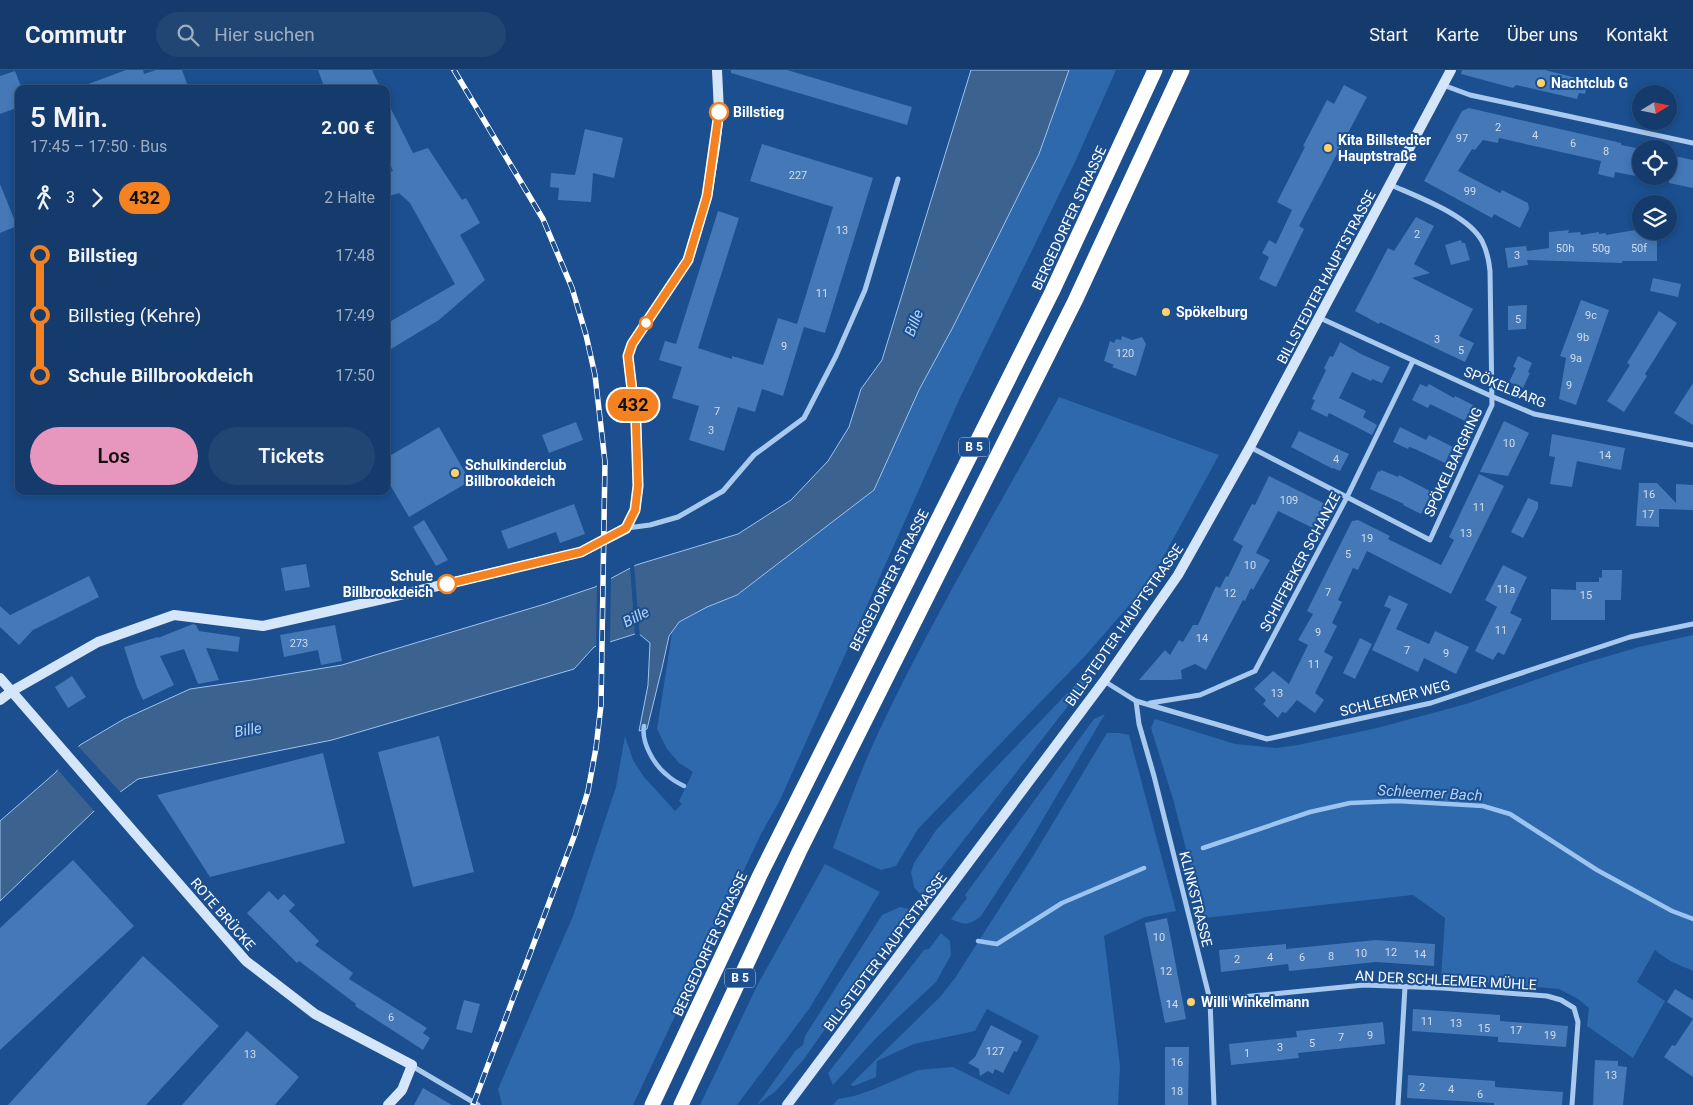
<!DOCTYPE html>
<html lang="de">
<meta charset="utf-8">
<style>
body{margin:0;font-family:Roboto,sans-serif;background:#214673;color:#f1f3f6;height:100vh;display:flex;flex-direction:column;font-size:19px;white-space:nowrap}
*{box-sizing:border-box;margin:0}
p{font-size:16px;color:#9dadc1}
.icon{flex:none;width:28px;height:28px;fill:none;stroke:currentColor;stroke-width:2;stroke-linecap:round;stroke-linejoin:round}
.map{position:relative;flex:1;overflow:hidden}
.drawer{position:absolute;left:15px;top:15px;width:375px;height:410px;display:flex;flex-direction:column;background:#143b6b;border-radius:10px;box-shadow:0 2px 8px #0003,0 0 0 1px #33557e}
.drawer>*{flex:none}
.badge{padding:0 10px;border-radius:16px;font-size:18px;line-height:32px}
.needle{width:32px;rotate:80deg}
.fabs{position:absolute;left:1632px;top:15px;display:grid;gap:10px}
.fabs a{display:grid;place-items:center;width:45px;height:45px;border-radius:50%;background:#143b6b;box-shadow:0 2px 8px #0003,0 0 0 1px #33557e;font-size:25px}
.map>.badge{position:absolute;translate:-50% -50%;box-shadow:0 0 0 2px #fff}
.legs{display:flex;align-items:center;gap:8px;height:55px;padding:0 15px;font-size:16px}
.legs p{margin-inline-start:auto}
.summary{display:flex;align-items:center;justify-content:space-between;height:85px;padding:0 15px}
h1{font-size:28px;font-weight:600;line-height:38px}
.action{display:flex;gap:10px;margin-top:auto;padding:10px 15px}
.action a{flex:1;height:58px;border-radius:30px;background:#e797bd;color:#111;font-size:20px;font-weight:600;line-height:58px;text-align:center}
.action a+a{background:#214673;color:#f1f3f6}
ul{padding:0 15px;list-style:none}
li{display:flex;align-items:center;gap:18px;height:60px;font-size:19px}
li i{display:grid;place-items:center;width:8px;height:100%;margin:0 6px;background:currentColor}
li i::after{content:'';width:12px;height:12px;margin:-6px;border:4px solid;border-radius:50%;background:#143b6b}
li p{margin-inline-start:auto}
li:first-child i{background:linear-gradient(#0000 50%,currentColor 0)}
li:last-child i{background:linear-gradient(currentColor 50%,#0000 0)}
header{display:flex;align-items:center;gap:30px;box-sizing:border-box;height:70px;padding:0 25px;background:#143b6b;border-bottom:1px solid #33557e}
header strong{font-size:24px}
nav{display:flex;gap:28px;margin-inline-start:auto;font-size:18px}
.search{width:350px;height:45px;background:#214673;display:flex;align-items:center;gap:12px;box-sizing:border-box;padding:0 18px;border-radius:28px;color:#9dadc1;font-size:19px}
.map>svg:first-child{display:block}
</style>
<header>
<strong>Commutr</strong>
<div class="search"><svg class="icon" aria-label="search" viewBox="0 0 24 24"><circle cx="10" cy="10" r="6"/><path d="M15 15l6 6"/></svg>Hier suchen</div>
<nav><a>Start</a><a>Karte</a><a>Über uns</a><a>Kontakt</a></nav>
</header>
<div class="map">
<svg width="1693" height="1035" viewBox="0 0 1693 1035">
<rect width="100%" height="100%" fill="#1b4f8f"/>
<path fill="#2e69ad" d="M1069,0h47l-41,92 -116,238 -179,400 -19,34 -128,271h-131l-4,-16 75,-173 43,-129 9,-51 8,24 11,17 31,34 7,-7 -3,-3 14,-29 -14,-9 -12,-14 -10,-20 15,-96 7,-11 28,-15 30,-12 137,-105 45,-100 120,-236z
M1059,327l160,58 -65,119 -15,20 -54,62 -167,173 -22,37 -15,4 -48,-22c14,-39 28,-79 46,-117 54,-114 119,-223 180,-334z
M1693,565v336c-6,-3 -10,-4 -16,-7 -8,-3 -16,-9 -22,-14l-18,32 28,19 -32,57 -46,-32 2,-18 -11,-9 -19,-10 -118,-10 4,-61 -32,-23 -209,23 -31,-119 -22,-71 4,-9 80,25 41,4 22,-3 79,-17 89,-24 115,-40 58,-17z
M1117,573l-196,252 -7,-8 -3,-15 3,-9 23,-34 163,-170z
M1105,644l-75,127 -49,75c-12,10 -17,9 -30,3l16,-21 -2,-3 129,-176z
M1107,663h12l10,2 47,176 -31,6 -41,19 16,130 -2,39h-285l5,-6 16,-3 18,-6 46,-20 35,-3 56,28 30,-59 -52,-27 -12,22 -61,13 -37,17 -1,16 -22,9 -4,-1 90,-88 15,-19 80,-125z
M825,794l55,28 -71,117 -72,96h-37l58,-121z
M900,837l10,2 -106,150 -28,32 -19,14 39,-55 7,-5 2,-9 77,-121z
M941,863l9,8 1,14 -15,27 -59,55 -44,48 -5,-12 96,-123 5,-1z"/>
<path fill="#3c6290" stroke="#9cc4f0" d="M971,0h98l-30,84 -86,173 -34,63 -45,100 -137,105 -30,12 -28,15 -10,14 -7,32 -15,61 -8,2 9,-46 2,-42 -12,-10 -44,14 -20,22 -242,71 -194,39 -45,33 -93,89v-80l55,-48 25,-28 44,-26 66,-30 62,-9 90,-15 203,-61 50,-17 41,-22 102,-31 53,-34 37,-39 21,-34 12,-38 21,-29z"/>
<path fill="#1b4f8f" d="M634,494l6,73 -2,-1h-3l-5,-70z
M611,506l-1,68 -14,5 1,-66z
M77,675l45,49 -26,19 -40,-45z"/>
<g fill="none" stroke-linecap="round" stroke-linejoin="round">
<path stroke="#9cc4f0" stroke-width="4.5" d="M644,656c-3,16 10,39 23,49 5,5 11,8 17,11
M1203,778l107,-36 40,-9 47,-2 86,5 27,8 87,56 75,41 21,8
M978,871l19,3 65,-41 82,-35"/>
</g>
<path fill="#4478b7" d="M126,0h17l1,4 12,-4h26l7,19h-109v-2z
M318,0h54l9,19h-24l-2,-4 -9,4h-21z
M731,0h56l125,37 -5,18 -176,-52z
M1462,0h83l43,11 -3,13 -6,-1 -2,6 -61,-14 -3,3 -52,-14z
M15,1l7,18h-3v18l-19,7v-38z
M1344,15l23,12 -68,129 5,3 -28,58 -17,-8 10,-22 -7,-4 7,-13 7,4 16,-34 -15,-8 28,-55 -2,-1 24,-46 7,4z
M386,29l27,54 15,-5 34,52 4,-2 14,25 -20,12 25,45 -46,40 -53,32v-28l69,-40 -45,-81 -11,-10 -13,4v-24l7,-2 -7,-16z
M1469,38l152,35v2l20,4v28l-26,-5 -1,6 -16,-4 3,-13 -102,-23 -1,5 -15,-3 -8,10 -3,-1 -14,22 42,22 2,-3 26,13 1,6 -9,19 -26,-14 -2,4 -68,-37 38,-70z
M585,59l38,9 -9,40 -21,-5 -2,29 -33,-2 1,-12 -9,-1 1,-14 24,2z
M762,74l111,34 -48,155 -21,-6 -21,69 -21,-7 -7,23 -17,-5 -14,44 -35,-11 10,-34 -27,-8 10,-31 -23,-7 6,-19 11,3 42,-133 21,7 -41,130 34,11v-3l31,9 15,-47 19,6 36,-117 -83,-26z
M1669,85l24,5v28l-24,-5z
M0,114l17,42 -17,7z
M1416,147l18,9 -20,38 16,9 -18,5 61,31 -14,27 15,7 -9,19 -85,-40 -1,2 -24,-13 33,-63 6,3z
M1569,160l-1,3 12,-1 1,3 18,-3v2l7,-1v2l29,-5 22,4v27h-35v2l-95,-3 1,5 -20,3 -3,-20 21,-2 1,5 22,-3v-16z
M1461,170l1,3h3l5,17 -19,5 -6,-20z
M1653,208l28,6 -3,13 -28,-6z
M1581,230l28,10 -33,95 -17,-6 7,-41 -6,-2z
M1527,235l-1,24 -18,1v-24z
M1659,241l18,12 -32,51 2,2 -23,36 -17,-11 23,-36 -3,-2z
M1122,266l10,4 10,-3 4,7 -10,32 -24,-9 2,-2 -10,-4 6,-20 4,2 2,-4 5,1z
M1340,272l21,12 29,13 -8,16 -10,-4 -1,2 -19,-9 -13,26 27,13 -3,6 14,8 -5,10 -43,-22 -2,4 -16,-8 4,-9 -3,-1 14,-29 -2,-2 6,-12 3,1z
M1518,286l14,7 -4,9 2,1 -7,15 -14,-6 7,-14 -3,-1z
M1693,313v42l-19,-12z
M1420,314l7,3 2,-3 25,14 1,-2 18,9 -8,16 -35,-17 -2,4 -16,-8z
M1504,351l25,12 -21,43 -28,-4z
M576,352l7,18 -34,13 -7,-18z
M439,357l31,54 -61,36 -23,-39v-20z
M1400,357l26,13 3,-5 24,12 -8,16 -30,-14 -6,-2 -1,2 -15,-7z
M1299,361l50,23 -9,17 -7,-3v1l-42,-22z
M1552,364l73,14 -4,22 -44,-9 -5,26 -22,-3 5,-27 -6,-1z
M1381,400l17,7 1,-2 33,17 -11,22 -18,-9 1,-1 -34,-15 8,-18 2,1z
M1479,404l25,12 -53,108 -84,-43 -9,19 -5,-2 -15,32 4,2 -10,21 5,3 -13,26 9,5 -18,36 9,7 -9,13 -18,-13 -11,13 -4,-1 -4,6 -15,-14 3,-4 -12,-11 19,-18 16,13 19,-39 -10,-5 15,-26 -6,-3 45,-90 6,-1 32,16 -2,3 53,26 13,-25 -5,-3z
M1269,406l56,28 -12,24 -35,-17 -22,42 14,7 -17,30 -2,-2 -6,13 -2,-1 -37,70 -11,-6 -14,6 1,9 -10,1h-33l26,-30 5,5 9,-15 4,2 10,-17h5l18,-39 4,2 6,-12 2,1 15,-31 -10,-6 19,-36 3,1z
M1639,413h18l19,20v-19l17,1v25l-34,-1v18l-23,-1z
M1528,428l10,4v6l-15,30 -12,-6z
M574,434l11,30 -25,9 -4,-11 -48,17 -7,-18z
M424,450l24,40 -12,6 -23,-39z
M306,494l4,23 -25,4 -4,-23z
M1503,495l24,12 -17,36 12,6 -18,36 -6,-3 -5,8 -18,-9 22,-44 -12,-7z
M1602,500h20l-1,30h-16v20h-54v-31l25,1v-8h23v-5l3,1z
M89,506l10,21 -66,33 -14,15 -19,-18v-21l10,9z
M1389,525l19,9 -12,25 33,15 6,-13 34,16 -13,27 -32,-16 -6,14 -46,-22 19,-41 -7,-3z
M193,554l3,1 3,6 41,6 -2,15 -32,-4 13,32 -21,4 -14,-35 -24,7 14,29 -31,15 -6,-13 -13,-40 34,-10v1z
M335,555l7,36 -21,4 -3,-15 -34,7 -4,-22z
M1360,568l12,6 -17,35 -12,-6z
M72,606l14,21 -18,11 -13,-21z
M439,666l35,136 -61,15 -35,-135z
M323,683l22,90 -135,34 -53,-82z
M73,790l61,66 -134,124v-122z
M269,821l9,9 6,-6 11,11 -6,6 30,30 -4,4 38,28 -4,6 78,49 -4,5 7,5 -7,12 -68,-44 1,-2 -57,-43 -2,2 -50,-50z
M1167,848l19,101 -21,4 -20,-100z
M1376,870l59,4 -1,22 -58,-4 -87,9 -1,-7 -67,8 -2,-22 67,-6v5z
M143,886l76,70 -73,79h-138z
M1675,919l18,11v77l-29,-20 8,-12 3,1 18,-27 -26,-17z
M464,930l16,4 -8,29 -16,-4z
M1413,939l87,6v6l68,5 -2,21 -68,-5v-5l-86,-6z
M1383,952l2,22 -87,9 1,5 -68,7 -2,-21 68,-7 -1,-6z
M991,955l31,16 -5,11 -3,-1 -11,22 -8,-4 -2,5 -5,-3 -8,5 -1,-7 -11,-6 7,-6z
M247,961l52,46 -24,28h-93z
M1165,977h24l-1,58h-23z
M1595,990l23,1v5l9,1 -4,38h-30z
M1408,1005l87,6v6l68,5 -1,13h-68v-2l-87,-5z
M423,1018l29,17h-38z"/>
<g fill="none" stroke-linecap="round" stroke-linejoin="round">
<path stroke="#a9c9ee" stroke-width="5" d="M1443,15l27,10 223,48
M1320,248l171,78 43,18 159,31
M1250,377l180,93 62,-135 -2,-134c-1,-11 -3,-20 -8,-30 -14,-26 -64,-44 -91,-56
M627,458l23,-3 28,-8 45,-26 31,-36 50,-37 32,-62 29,-66 33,-111
M1104,611l32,20 131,38 164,-36 199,-66 63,-13
M1136,631l3,23 15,52 56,224 4,105
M1150,633l50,-8 55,-24 92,-174 66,-136
M1210,930l154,-15 79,3 104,8 14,4 13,8 4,14 -6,83
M412,996l66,39
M1398,1035l7,-118"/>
<path stroke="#d6e6fa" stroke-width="10" d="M0,608l246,283 69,53 97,51 -10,25 -14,15
M0,630l12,-9 86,-49 76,-27 89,11 124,-28 194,-46 45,-23 9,-19 3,-24 -2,-62 -8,-68 4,-12 56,-84 19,-64 8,-49 4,-35 -2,-42
M787,1035l317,-424 74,-106 72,-128 201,-377"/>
<path stroke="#fff" stroke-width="15" d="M652,1035l108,-230 292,-583 103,-222
M681,1035l118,-253 276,-551 107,-231"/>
<defs>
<path id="rail" d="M454,0l89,149 29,69 14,47 9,40 10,87 -4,243 -5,43 -8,43 -13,43 -102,271"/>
</defs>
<use href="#rail" stroke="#fff" stroke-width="5.5"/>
<use href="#rail" stroke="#1b4f8f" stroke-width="4" stroke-dasharray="11" stroke-linecap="butt"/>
</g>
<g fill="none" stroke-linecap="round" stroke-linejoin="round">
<defs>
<path id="line-1" d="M447,514l134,-32 45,-24 9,-18 3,-24 -2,-62 -8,-68 4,-12 56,-84 19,-64 12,-84"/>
</defs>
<use href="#line-1" stroke="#fff" stroke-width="11"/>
<use href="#line-1" stroke="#f58220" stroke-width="8"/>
</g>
<g fill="#ffd166" stroke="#1b4f8f" stroke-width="2">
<circle cx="1541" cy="13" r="5"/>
<circle cx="1328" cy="78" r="5"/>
<circle cx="1166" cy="242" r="5"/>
<circle cx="455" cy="403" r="5"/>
<circle cx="1191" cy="932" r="5"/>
</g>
<g fill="#fff" stroke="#f58220" stroke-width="2.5">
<circle cx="719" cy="42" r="9"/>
<circle cx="646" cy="253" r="6"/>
<circle cx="447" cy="514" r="9"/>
</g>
<g text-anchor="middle" stroke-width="4" stroke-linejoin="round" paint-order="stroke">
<g font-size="11" fill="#d0dded">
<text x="1498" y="61">2</text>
<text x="1535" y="69">4</text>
<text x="1462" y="72">97</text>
<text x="1573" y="77">6</text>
<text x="1606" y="85">8</text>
<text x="798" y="109">227</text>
<text x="1470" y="125">99</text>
<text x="842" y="164">13</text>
<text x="1417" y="168">2</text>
<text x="1565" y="182">50h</text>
<text x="1601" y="182">50g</text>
<text x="1639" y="182">50f</text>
<text x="1517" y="189">3</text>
<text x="822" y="227">11</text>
<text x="1591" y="249">9c</text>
<text x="1518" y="253">5</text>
<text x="1583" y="271">9b</text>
<text x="1437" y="273">3</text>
<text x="784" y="280">9</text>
<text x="1461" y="284">5</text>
<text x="1125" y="287">120</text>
<text x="1576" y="292">9a</text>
<text x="1569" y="319">9</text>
<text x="717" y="345">7</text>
<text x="711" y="364">3</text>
<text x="1509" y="377">10</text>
<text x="1605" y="389">14</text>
<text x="1336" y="393">4</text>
<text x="1649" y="428">16</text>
<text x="1289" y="434">109</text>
<text x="1479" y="441">11</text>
<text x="1648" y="448">17</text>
<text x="1466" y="467">13</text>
<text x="1367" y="472">19</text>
<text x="1348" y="488">5</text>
<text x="1250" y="499">10</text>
<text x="1506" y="523">11a</text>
<text x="1328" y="526">7</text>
<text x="1230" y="527">12</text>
<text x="1586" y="529">15</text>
<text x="1501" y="564">11</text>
<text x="1318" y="566">9</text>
<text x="1202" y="572">14</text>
<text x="299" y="577">273</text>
<text x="1407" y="584">7</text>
<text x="1446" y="587">9</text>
<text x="1314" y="598">11</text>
<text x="1277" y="627">13</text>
<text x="1159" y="871">10</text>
<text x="1391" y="886">12</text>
<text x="1361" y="887">10</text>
<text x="1420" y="888">14</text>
<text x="1331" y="890">8</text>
<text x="1270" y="891">4</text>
<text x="1302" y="891">6</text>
<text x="1237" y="893">2</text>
<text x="1166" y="905">12</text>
<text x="1172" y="938">14</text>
<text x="391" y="951">6</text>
<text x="1427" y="955">11</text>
<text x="1456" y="957">13</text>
<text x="1484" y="962">15</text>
<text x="1516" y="964">17</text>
<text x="1370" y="969">9</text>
<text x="1550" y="969">19</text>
<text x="1341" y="971">7</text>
<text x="1312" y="977">5</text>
<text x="1280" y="981">3</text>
<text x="995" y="985">127</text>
<text x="1247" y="987">1</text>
<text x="250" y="988">13</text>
<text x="1177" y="996">16</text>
<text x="1611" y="1009">13</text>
<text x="1422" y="1021">2</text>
<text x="1451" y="1023">4</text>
<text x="1177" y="1025">18</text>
<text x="1480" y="1028">6</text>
</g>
<g fill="#1b4f8f" stroke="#bbcadd" stroke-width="1">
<rect x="959" y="367.5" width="30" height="19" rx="4"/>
<rect x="725" y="898.5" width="30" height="19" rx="4"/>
</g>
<g font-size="12" font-weight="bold" fill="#fff">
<text x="974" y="381">B 5</text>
<text x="740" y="912">B 5</text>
</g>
<g font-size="14" font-weight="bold" fill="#fff" stroke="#1b4f8f" text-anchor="start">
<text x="1551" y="18">Nachtclub G</text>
<text x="1338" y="75">Kita Billstedter<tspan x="1338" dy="16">Hauptstraße</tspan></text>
<text x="1176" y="247">Spökelburg</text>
<text x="465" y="400">Schulkinderclub<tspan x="465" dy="16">Billbrookdeich</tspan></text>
<text x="1201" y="937">Willi Winkelmann</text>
</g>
<g font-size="14" font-weight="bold" fill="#fff" stroke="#1b4f8f" text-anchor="start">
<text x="733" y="47">Billstieg</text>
<text x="433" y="511" text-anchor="end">Schule<tspan x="433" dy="16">Billbrookdeich</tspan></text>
</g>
<g font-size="14" fill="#fff" stroke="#1b4f8f">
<text transform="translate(1069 148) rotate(-65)" y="5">BERGEDORFER STRASSE</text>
<text transform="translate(1326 207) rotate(-62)" y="5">BILLSTEDTER HAUPTSTRASSE</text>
<text transform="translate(1505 317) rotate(22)" y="5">SPÖKELBARG</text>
<text transform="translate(1453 392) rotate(-65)" y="5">SPÖKELBARGRING</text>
<text transform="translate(1300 492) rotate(-62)" y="5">SCHIFFBEKER SCHANZE</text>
<text transform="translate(889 510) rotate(-63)" y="5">BERGEDORFER STRASSE</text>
<text transform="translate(1124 555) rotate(-55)" y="5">BILLSTEDTER HAUPTSTRASSE</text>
<text transform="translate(1395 628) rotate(-14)" y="5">SCHLEEMER WEG</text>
<text transform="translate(1196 829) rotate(76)" y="5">KLINKSTRASSE</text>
<text transform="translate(223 844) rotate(49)" y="5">ROTE BRÜCKE</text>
<text transform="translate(710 874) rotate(-65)" y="5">BERGEDORFER STRASSE</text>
<text transform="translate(885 882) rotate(-53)" y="5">BILLSTEDTER HAUPTSTRASSE</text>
<text transform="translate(1446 910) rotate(3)" y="5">AN DER SCHLEEMER MÜHLE</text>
</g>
<g font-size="15" font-style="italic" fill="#b5d3f5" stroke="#1b4f8f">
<text transform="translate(914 253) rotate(-69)" y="5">Bille</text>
<text transform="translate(636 547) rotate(-27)" y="5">Bille</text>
<text transform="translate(248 660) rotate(-10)" y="5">Bille</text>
<text transform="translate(1430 723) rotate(3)" y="5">Schleemer Bach</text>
</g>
</g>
</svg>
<div class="fabs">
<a><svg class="needle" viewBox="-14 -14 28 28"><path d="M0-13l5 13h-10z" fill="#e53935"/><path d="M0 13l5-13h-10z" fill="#9dadc1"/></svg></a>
<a><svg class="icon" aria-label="locate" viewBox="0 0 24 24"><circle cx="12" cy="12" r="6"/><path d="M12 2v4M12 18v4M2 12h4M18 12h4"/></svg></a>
<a><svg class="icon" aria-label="layers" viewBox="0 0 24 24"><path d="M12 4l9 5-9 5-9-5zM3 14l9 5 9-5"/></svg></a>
</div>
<b class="badge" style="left:633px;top:335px;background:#f58220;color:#111">432</b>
<section class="drawer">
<div class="summary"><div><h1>5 Min.</h1><p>17:45 – 17:50 · Bus</p></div><b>2.00 €</b></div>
<div class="legs"><svg class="icon" aria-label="walk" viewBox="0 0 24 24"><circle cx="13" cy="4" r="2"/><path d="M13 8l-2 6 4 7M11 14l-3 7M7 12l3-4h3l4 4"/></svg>3<svg class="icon" aria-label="forward" viewBox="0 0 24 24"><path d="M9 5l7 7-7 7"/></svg><b class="badge" style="background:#f58220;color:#111">432</b><p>2 Halte</p></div>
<ul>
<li><i style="color:#f58220"></i><b>Billstieg</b><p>17:48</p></li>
<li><i style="color:#f58220"></i><span>Billstieg (Kehre)</span><p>17:49</p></li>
<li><i style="color:#f58220"></i><b>Schule Billbrookdeich</b><p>17:50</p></li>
</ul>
<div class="action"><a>Los</a><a>Tickets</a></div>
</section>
</div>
